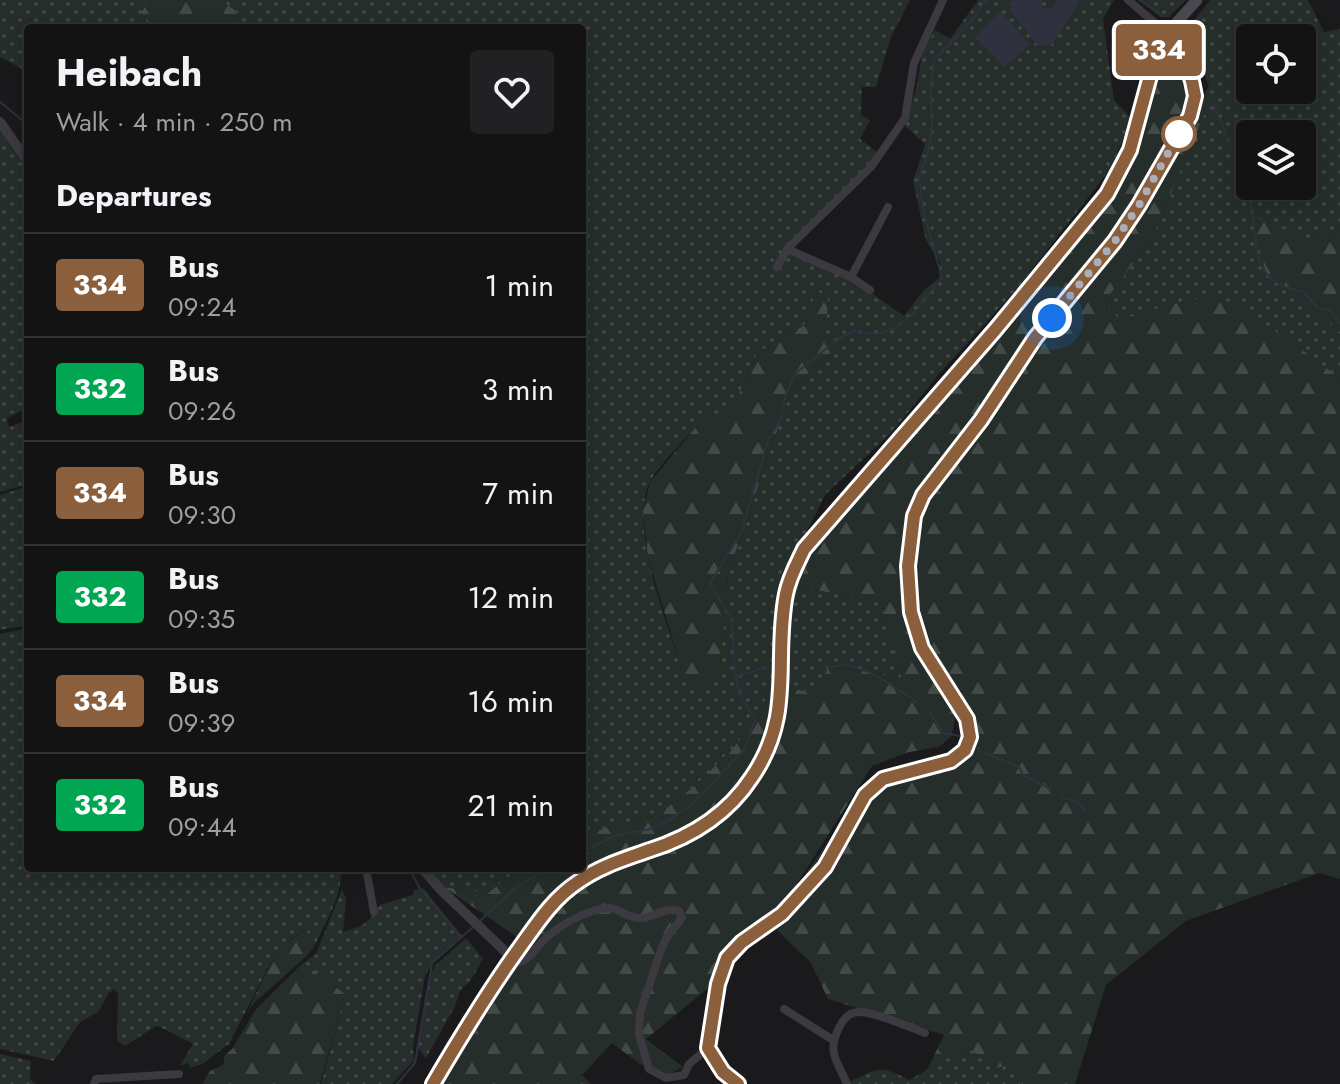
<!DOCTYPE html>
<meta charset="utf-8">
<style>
body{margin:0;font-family:Jost,sans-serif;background:#212022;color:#f1f3f6;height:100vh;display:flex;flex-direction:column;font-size:30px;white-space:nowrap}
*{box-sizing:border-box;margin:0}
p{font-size:26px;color:#9d9ea0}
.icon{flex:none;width:44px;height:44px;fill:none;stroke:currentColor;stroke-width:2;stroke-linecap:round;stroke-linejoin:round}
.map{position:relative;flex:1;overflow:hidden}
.panel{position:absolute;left:24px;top:24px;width:562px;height:848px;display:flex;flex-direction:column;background:#141314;border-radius:8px;box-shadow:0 4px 20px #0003,0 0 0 2px #333234}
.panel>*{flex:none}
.badge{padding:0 16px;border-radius:6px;font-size:28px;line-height:52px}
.tools{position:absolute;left:1236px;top:24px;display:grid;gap:16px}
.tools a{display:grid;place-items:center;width:80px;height:80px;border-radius:8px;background:#141314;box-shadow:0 4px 20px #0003,0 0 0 2px #333234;font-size:40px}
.you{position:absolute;width:40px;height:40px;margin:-20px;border:6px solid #fff;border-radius:50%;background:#1a73e8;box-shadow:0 0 0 12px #1a73e833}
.map>.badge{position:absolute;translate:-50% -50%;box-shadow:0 0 0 4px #fff}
h2{padding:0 32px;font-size:30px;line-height:72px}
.round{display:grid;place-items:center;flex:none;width:84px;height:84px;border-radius:8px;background:#212022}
.headline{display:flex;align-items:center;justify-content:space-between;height:136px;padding:0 32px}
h1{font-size:38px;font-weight:700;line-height:60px}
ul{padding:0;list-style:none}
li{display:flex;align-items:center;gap:24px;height:104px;padding:0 32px;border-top:2px solid #333234}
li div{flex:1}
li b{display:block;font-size:30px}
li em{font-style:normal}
li .badge{min-width:88px;font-weight:700;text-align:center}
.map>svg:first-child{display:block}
</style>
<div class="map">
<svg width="1340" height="1084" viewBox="0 0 1340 1084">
<defs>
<pattern id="grass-dots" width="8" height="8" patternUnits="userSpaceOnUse" patternTransform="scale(2)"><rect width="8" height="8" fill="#252e2a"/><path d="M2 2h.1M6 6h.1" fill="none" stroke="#424a47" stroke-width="1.8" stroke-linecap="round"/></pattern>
<pattern id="forest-firs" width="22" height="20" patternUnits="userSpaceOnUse" patternTransform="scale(2)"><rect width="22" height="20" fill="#252e2a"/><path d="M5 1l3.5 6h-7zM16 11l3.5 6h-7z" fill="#424a47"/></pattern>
</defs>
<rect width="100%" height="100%" fill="#1a191b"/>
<path fill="url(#grass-dots)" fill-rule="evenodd" d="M0,0h149l-7,13 11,12 -2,3h-123v44l-28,-15z
M219,0h691l-19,37 -15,50h-14l-1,28 9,5 -10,19 20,15 -92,94 54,24 62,44 20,-26 15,-12 1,-16 -14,-21 -13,-60 12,-37 -20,-18 12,-41 5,-32 13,-23 15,9 28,-39h136l-11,19 11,81 18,19 -23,52 -94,120 -76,83 -46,57 -68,64 -44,88 100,20 21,76 -71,-15 -20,32 -24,-11 -18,-3 -7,31 -29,35 -37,37 -38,30 -53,13 -23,9v-809h-341l-6,-18zM811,313l12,50 -33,29 -62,182 -8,92 -39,1c-14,-45 -53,-141 -31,-185 8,-17 42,-50 56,-66l19,-3 10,-10 22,-50 46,-27z
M1141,0h45l-17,17h-9z
M1210,0h98l16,32 16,-3v202l-34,8 -56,-24 57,87 33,30v46l-68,-49 -86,-28 -66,20 -16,-19 47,-62 53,-125 5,-30 -25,-52zM1250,38h52v52h-52zM1250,134h52v52h-52z
M0,131l28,41v236l-21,10 2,9 19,-7v64l-28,8z
M28,486v139l-28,5v-135z
M28,628v106l-7,16 7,4v114h312c6,20 -17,60 -26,79l-9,-18 -23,17 -8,10 -45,88 -25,19 -14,5 -2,-5 -8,3 13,-22 -33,-17 -4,-1 -31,20 -8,-5 1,-47 -4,-5 -5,4 -11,19 -18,10 -26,39 -54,-12v-415z
M429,868h91l-32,25 -44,-6z
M342,889l4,10 -3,33c19,-5 27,-10 37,-27l33,-10 1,-5 10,-1 38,47 -30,27 -7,13 -12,70 1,14 -22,24h-71l24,-90 -42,-31 13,-9z
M466,938l17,21 -12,21 -11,11 -5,15 -29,52 -9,-11 13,-71 5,-10z
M968,1047l24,22 21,-6 7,21h-170l-1,-2c29,-14 31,-18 60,-2z
M0,1054l31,7 -1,18 5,5h-35z"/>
<path fill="url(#forest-firs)" d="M149,0h70l16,10 6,18h-90l2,-3 -12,-12z
M1169,61l8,1 9,14 2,28 -43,82 -30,47 -85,102 -44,69 -77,102 -7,57 4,65 24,40 27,36 -5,32 -13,11 -30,5 -37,14 -91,143 90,-129 37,-17 44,-9 22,-19 -13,-44 -35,-45 -12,-37 -1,-45 10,-54 120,-173 85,-105 42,-68 39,-79 -5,30 -53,125 -47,62 16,18c31,-9 64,-23 96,-22 20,1 103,65 124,80v501l-21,-6 -133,48 -80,64 -31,99h-55l-7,-20 -21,5 -24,-22 -41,23 17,-35 -116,-36 -17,-36 -39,-38 -47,39 -7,2 -6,19 -66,54 37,28 -14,7 -29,-10 -28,-21 -30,32 9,9h-151l65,-105 44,-63 25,-27 32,-18 88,-33 37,-26 31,-35 21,-45 4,-47 24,10 20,-31 71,15 -21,-76 -84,-17 14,-34 24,-35 145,-158 136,-167 15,-24 30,-103z
M1250,214l56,25 34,-8v101l-33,-30 -41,-29z
M818,291l10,8 -2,34 7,16 -10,14 -33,29 -62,182 -8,92 -18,30 -21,-29 -33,-109 -5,-46 7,-30 56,-67 18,-2 11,-10 22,-50 46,-27 8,-13 3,-20z
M769,682l9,2 -7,47 -10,24 -18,28 -25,27 -27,18 -103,40 -27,20 -44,49 -73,-50 44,6 32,-25h62v-31l23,-9 53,-13 38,-30 37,-37 29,-35z
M306,929l8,18 -7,9 -54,48 -6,9 27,-57 8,-10z
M303,963l42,31 -25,90h-118l8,-13 14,-7v-8l8,-7 24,-40z"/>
<path fill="#2f313f" d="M1012,0h30v8l9,1 7,-9h22l-27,44 -15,2 -28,-36z
M1001,11l29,34 -26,22 -30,-30z"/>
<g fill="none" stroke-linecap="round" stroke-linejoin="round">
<path stroke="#2f313f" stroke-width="2" d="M1139,0l24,16
M1191,51l9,19
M0,102l28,23
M1213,104l17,40 9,5c-2,19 9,37 12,56 7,44 -1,78 53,87l13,16 13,2 10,13
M823,665l7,2 15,-3 29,10 43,28
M737,676l34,-10
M930,712l13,21 17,3
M977,747l5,5 37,15 4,8 28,14
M1062,797l17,6 7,8
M582,852l32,-16 36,-7 16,-7 24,-16 54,-56 11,-30 -15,-26 -5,-20 -3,-54 -22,-37 32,-52 26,-91 13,-22 5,-24 10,-21 41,-33 17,-9 22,3 18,-5 21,-17 27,-34 -18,-64 -5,-38 8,-20 5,-27 -1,-39 3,-30 36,-37 16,-23
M409,868l10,19 42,50
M481,920l33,-31 35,-21
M397,1084l18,-21 17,-100 40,-35"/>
<path stroke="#3c3a40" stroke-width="8" d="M1128,0l39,33
M787,249l64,28 19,13
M777,267l10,-18 84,-82 34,-49 9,-55 29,-63
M851,277l37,-70
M366,868l8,44
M512,958l8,4c11,-3 14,-12 22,-20 14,-15 45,-33 66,-34 12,0 19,11 35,10 13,-2 23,-11 36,-7l3,7 -15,19 -6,13 -21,63 -1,22 10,34 17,9 18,-3 5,-11 19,-16
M784,1009l49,31
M94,1084l2,-5 83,-5
M847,1084c-10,-24 -21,-32 -7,-58 4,-8 10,-14 19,-14 17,0 49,15 66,21"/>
<path stroke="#3c3a40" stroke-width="10" d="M0,122l28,40
M422,868l18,21 72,69
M738,1084l-15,-12 -15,-24 10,-64 9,-26 15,-16 40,-28 43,-47 40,-72 18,-16 68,-18 14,-11 5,-13 -3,-18 -45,-71 -11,-36 -3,-46 6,-50 9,-21 58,-75 54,-82 68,-80 36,-53 51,-89 5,-20 -3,-15 -6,-18 -19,-30"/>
<path stroke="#494850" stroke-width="11" d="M433,1084c27,-46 54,-91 85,-134 18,-25 34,-51 60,-68 22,-16 47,-23 72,-32 41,-13 78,-36 102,-73 43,-63 21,-116 34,-183 3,-16 11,-30 18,-45l206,-237 97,-118 23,-44 29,-101 8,-16 30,-33"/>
</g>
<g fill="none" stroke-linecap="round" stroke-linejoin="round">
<defs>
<path id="line" d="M433,1084c27,-46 54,-91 85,-134 18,-25 34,-51 60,-68 22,-16 47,-23 72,-32 41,-13 78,-36 102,-73 43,-63 21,-116 34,-183 3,-16 11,-30 18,-45l191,-219 112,-136 23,-44 20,-74 17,-43 19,30 6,18 3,15 -5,20 -51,89 -24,36 -80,97 -54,82 -58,75 -9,21 -6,50 3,46 11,36 45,71 3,18 -5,13 -14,11 -68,18 -18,16 -40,72 -43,47 -40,28 -15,16 -9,26 -10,64 15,24 15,12"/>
</defs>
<use href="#line" stroke="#fff" stroke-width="18"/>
<use href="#line" stroke="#8b5e3c" stroke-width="12"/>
<path stroke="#adacbb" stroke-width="8" stroke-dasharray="0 14.4" d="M1052,318l63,-77 24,-36 42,-75 -2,4"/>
</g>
<circle fill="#fff" stroke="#8b5e3c" stroke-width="4" cx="1179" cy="134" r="16"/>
</svg>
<div class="tools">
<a><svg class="icon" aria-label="locate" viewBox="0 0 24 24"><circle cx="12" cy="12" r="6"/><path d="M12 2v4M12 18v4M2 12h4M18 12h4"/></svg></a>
<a><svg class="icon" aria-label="layers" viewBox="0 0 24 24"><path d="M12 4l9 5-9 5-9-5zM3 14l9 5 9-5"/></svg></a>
</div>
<div class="you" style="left:1052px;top:318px"></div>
<b class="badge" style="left:1159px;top:50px;background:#8b5e3c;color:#fff">334</b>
<section class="panel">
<div class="headline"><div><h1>Heibach</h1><p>Walk · 4 min · 250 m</p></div><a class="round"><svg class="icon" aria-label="heart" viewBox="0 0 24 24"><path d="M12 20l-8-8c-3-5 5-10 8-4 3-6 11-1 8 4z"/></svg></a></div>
<h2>Departures</h2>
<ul>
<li><span class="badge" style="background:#8b5e3c;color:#fff">334</span><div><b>Bus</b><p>09:24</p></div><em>1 min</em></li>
<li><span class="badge" style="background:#00a651;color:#fff">332</span><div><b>Bus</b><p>09:26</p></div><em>3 min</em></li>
<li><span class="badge" style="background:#8b5e3c;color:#fff">334</span><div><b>Bus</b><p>09:30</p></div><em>7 min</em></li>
<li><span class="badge" style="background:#00a651;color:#fff">332</span><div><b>Bus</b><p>09:35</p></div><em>12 min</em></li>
<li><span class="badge" style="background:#8b5e3c;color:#fff">334</span><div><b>Bus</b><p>09:39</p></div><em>16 min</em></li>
<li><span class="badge" style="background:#00a651;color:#fff">332</span><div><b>Bus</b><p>09:44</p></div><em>21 min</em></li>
</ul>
</section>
</div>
